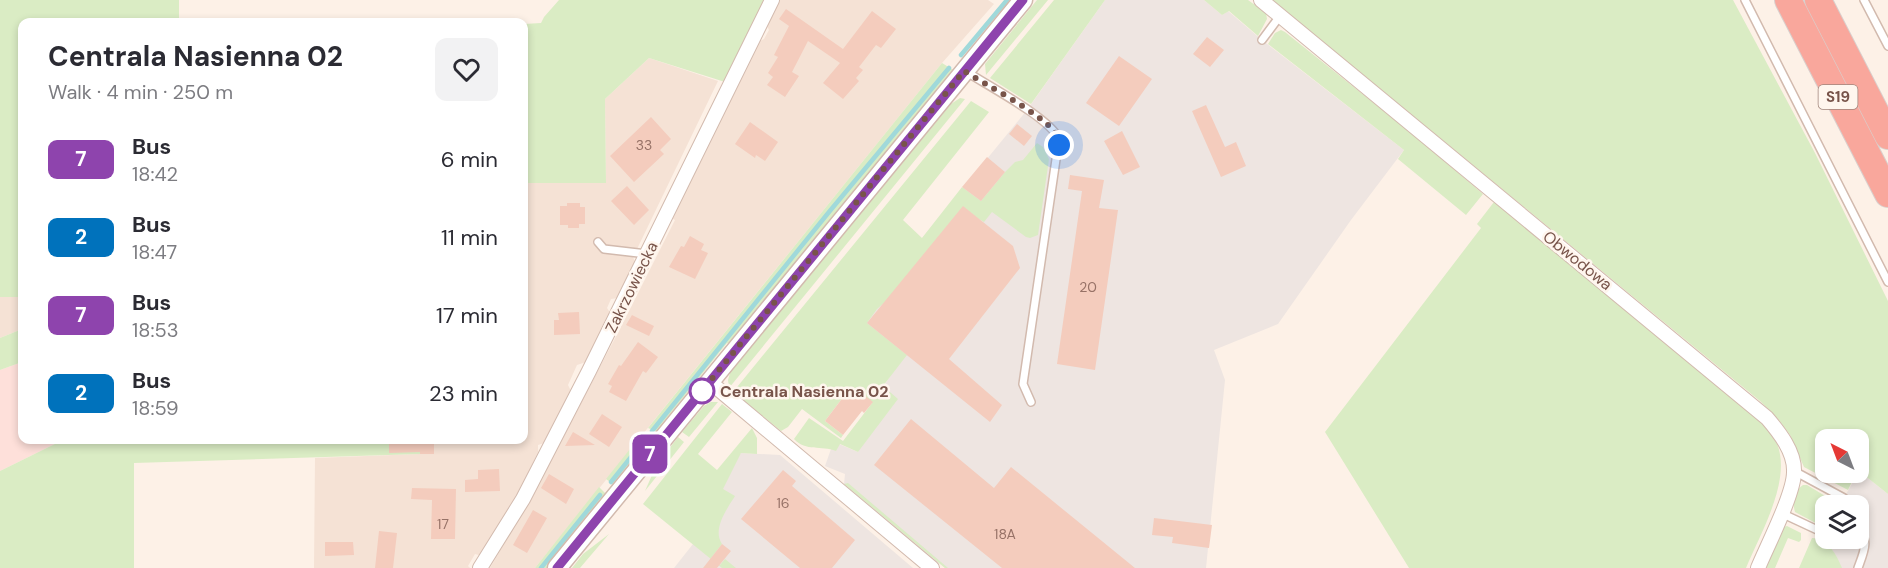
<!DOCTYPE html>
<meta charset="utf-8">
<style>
body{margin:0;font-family:"DM Sans",sans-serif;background:#f2f2f3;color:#2b2b33;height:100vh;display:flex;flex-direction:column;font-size:22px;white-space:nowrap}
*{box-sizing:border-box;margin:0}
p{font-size:20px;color:#7c7c81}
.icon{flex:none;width:33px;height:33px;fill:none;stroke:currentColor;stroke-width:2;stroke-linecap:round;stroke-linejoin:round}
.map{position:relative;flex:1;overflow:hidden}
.panel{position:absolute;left:18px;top:18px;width:510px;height:426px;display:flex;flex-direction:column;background:#fff;border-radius:12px;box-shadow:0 3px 9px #0003}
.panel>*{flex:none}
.badge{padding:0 12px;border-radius:9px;font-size:21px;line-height:39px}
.needle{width:39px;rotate:318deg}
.buttons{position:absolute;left:1815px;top:429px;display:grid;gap:12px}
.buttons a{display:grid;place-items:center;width:54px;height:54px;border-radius:12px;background:#fff;box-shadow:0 3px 9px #0003;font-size:30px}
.you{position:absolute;width:30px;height:30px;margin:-15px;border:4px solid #fff;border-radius:50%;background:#1a73e8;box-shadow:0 0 0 9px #1a73e833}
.map>.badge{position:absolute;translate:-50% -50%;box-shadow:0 0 0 3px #fff}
.round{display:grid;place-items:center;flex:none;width:63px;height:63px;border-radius:12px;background:#f2f2f3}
.summary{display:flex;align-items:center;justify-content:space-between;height:102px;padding:0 30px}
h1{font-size:28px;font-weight:700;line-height:45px}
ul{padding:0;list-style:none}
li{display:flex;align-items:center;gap:18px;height:78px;padding:0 30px}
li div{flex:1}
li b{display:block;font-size:22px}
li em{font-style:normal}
li .badge{min-width:66px;font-weight:700;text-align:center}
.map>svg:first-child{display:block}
</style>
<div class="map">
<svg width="1888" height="568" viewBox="0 0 1888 568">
<rect width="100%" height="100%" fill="#fdf1e7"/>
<path fill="#f5e2d5" d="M780,0h208l6,4 -52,59 -407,505h-45l46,-79 87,-166 52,-103 -5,-3 90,-176 4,-2 5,-9 -2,-4z
M649,58l69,23 -80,166 -5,10 2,5 -17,36 -7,1 -4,9 4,6 -25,48 -9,3 -9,20 3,6 -27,52 -6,2v7l-25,51 -31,53 -7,-2 -7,12 2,2h-156l1,-110 104,-4 1,-14h104v-257h82l-1,-84z
M0,297h22v32l-22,9z"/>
<path fill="#fee0da" d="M22,362v78h41l-63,31v-101z"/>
<path fill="#eee5e1" d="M1105,0h99l18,15 6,-4 34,29 142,110 -53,70 -73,104 -64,26 11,30 -19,188h-261l-101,-84 1,-10 -20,-8 6,-17 8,-5 19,8 25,-65 8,-12 -49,-39 185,-226z
M741,453l39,2 133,113h-239l19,-24 -16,-14z
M1859,471l29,23v74h-78l15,-31 1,1h32v-32l-18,-1z"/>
<path fill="#daecc4" d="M0,0h179v22h-157v275h-22z
M559,0h207l-41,82 -76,-24 -44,41 1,84h-82v-159l17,-1 3,-6z
M1037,0h11l-62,75 -1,-11z
M1054,0h51l-74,104 -41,-26z
M1204,0h44l18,13 1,6 -9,17 -29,-25 -7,4z
M1272,0h461l82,153 73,148v193l-29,-23 -1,-31h-32v32l30,1 -8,17 -44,-23 -14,-32 -12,-16 -18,-18z
M1281,30l4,2 130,104 68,58 -17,21 -68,-56 6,-9 -136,-106 7,-11z
M942,63l13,8 -224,274 -4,-2 -65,81 1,1 -5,7 -10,-4z
M960,98l5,1 -236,289 -1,-8 2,-7 221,-269z
M971,101l18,11 -86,108 19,18 40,-51 19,14 24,-29 10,-10 8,-2 14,-17 6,4 6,12 -11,76 -8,3 -4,-1 -34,-25 -8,10 -5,-3 -102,90 -10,14 40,32 -24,31 15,13 -40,53 -18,-8 -4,7c-15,-6 -30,1 -42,-12l15,-21 34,23 29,-38 -17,-15 -8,10 -3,-2 -19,25 18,14 -2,3 -39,-29 -14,18 -7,4 -48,-39z
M1494,202l265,218c5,6 11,12 15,18 22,36 -14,96 -28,130h-337l-84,-136 156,-204 -4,-4z
M22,329v33l-22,8v-32z
M711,402h7l-29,35 -7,-5 22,-26z
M722,404l10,8 -34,42 19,16 35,-42 5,10v16l-16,-1 -18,36 12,7c-8,13 -23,33 -13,48l-11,14 9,7 5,-6 11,9h-14l-79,-64z
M678,437l6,5 -39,49 11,-25z
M638,439l9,7 -32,40 -9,-7z
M63,440h357v14l-286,9v105h-134v-97z
M848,483l100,85h-3l-101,-84z
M1803,485h4l33,20 -14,1 -1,22 -30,-16c-3,-10 -1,-21 8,-27z
M599,487l8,8 -60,73h-12z
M1787,526l14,7v7l-2,2 -11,-4 -13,30h-9l18,-41z
M609,534l-29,34h-8l11,-14z
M1812,538c16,1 25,17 30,30h-43z"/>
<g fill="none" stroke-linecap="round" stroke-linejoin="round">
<path stroke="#a0d9da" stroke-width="4.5" d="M961,55l46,-55
M652,431l177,-219 120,-144
M611,482l32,-40
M541,568l59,-73"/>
</g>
<path fill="#f4ccbd" d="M786,9l57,40 29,-38 24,18 -15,19 -5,-3 -17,22 4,3 -7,8 3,3 -16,18 -20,-16 17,-20 -32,-22 -16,31 7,4 -14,21 -18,-12 6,-8 -5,-4 10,-16 -4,-2 15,-29 -10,-7z
M1207,37l17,13 -14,17 -17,-13z
M1119,56l33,23 -33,47 -33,-23z
M1206,105l19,42 11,-5 10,24 -25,11 -29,-66z
M651,117l20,22 -11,11 4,4 -30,28 -24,-26z
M750,122l28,20 -13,19 -9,-6 -1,3 -20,-14z
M1017,124l15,12 -8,10 -15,-12z
M1122,131l18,36 -17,8 -19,-34z
M987,157l18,15 -24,29 -19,-14z
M1070,175l34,5 -5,28 19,2 -23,160 -38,-6 25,-173 -14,-2z
M627,186l22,24 -15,15 -23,-24z
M567,203h13v4h5v17h-6v4h-11v-3h-8v-19h7z
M963,206l50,40 7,22 -71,91 53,46 -12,17 -123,-99z
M690,236l14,8 -3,6 7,3 -13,26 -26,-12 12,-21 3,1z
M579,312l1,22 -26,1v-15h5l-1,-7z
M632,315l22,11 -5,10 -23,-11z
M638,342l20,15 -12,16 -3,-2 -17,30 -17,-9 3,-6 -4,-2 11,-19 2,1z
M855,388l18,14 -9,11 -2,-2 -19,24 -18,-14 19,-25 3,2z
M602,414l20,13 -13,20 -20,-13z
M911,419l83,69 17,-21 124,101h-133l-128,-103z
M573,432l22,13 -30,1z
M389,440h45v14h-14v-2l-31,1z
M499,469l1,22 -35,1v-12l13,-1v-9z
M783,470l13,11 -4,5 63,54 -23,28h-32l-59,-49z
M549,474l25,15 -8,15 -25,-16z
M412,488l44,1 -1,50h-24l1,-39 -21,-1z
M533,510l14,8 -20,35 -14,-8z
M1154,518l58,7 -3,23 -37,-5 1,-6 -21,-2z
M379,531l18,2 -4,35h-18z
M325,542h28l1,13 -29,1z
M722,544l9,7 -14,17h-14z"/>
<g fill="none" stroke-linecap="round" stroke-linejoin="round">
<defs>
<path id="service" d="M1745,0l143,282
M1864,0l24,46
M1262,40l18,-24
M967,72c21,14 83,46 92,67l-36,245 8,18
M598,242l6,7 43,5
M1794,471l50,27 4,8
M1781,513l45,21
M1835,538l8,4 14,-4
M1858,568c7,-19 11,-26 0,-44"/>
<path id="minor" d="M1261,0l506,418c12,14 28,34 27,54 0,22 -27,74 -36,96
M710,382l222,186
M480,568l43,-69 66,-128 183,-371"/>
<path id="tertiary" d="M557,568l466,-568"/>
<path id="motorway" d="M1788,0l100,194
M1818,0l70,136"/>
</defs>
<use href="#service" stroke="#d2baae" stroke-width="10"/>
<use href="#minor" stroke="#d2baae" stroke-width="16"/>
<use href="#tertiary" stroke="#d2baae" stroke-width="21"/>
<use href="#motorway" stroke="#d9cfcc" stroke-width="28"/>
<use href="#service" stroke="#fff" stroke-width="7"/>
<use href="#minor" stroke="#fff" stroke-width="14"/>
<use href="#tertiary" stroke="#fff" stroke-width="18"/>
<use href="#motorway" stroke="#f9a79c" stroke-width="26"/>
</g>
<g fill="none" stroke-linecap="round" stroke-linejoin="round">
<defs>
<path id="line" d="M557,568l466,-568"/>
</defs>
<use href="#line" stroke="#fff" stroke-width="14"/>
<use href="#line" stroke="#8e44ad" stroke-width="9"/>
<path stroke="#78544a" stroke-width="6" stroke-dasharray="0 10.8" d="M702,391l-5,6 267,-326c24,15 74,41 91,61 3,4 4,8 4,13"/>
</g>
<circle fill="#fff" stroke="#8e44ad" stroke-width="3" cx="702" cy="391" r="12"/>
<g text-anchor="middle" stroke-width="5" stroke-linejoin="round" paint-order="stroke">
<g font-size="14" fill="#977267">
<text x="644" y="150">33</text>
<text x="1088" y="292">20</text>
<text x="783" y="508">16</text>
<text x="443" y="529">17</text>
<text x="1005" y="539">18A</text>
</g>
<rect fill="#fff6ee" stroke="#a0857b" stroke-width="1.5" x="1818.5" y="85" width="39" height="24" rx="4.5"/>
<g font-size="15" font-weight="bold" fill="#78544a">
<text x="1838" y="102">S19</text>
</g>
<g font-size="16" fill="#78544a" stroke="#fff6ee">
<text transform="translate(1578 260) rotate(39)" y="6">Obwodowa</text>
<text transform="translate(631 287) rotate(-64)" y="6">Zakrzowiecka</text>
</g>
<g font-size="16" font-weight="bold" fill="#78544a" stroke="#fff6ee" text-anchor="start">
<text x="720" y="397">Centrala Nasienna 02</text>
</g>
</g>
</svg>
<div class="buttons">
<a><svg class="needle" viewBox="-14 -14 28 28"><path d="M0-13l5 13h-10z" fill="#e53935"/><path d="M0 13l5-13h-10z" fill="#7c7c81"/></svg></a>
<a><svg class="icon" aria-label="layers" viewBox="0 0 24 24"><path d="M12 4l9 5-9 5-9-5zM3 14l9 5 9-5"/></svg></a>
</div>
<div class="you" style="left:1059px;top:145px"></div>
<b class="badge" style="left:650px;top:454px;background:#8e44ad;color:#fff">7</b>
<section class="panel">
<div class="summary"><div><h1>Centrala Nasienna 02</h1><p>Walk · 4 min · 250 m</p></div><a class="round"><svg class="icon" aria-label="heart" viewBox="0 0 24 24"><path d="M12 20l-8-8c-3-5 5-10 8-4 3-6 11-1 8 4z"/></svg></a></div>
<ul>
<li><span class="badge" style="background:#8e44ad;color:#fff">7</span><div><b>Bus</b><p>18:42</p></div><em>6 min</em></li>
<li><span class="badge" style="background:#0072bc;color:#fff">2</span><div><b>Bus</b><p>18:47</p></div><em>11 min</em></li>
<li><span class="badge" style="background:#8e44ad;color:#fff">7</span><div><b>Bus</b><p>18:53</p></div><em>17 min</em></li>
<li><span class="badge" style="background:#0072bc;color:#fff">2</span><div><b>Bus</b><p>18:59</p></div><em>23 min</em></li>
</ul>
</section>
</div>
